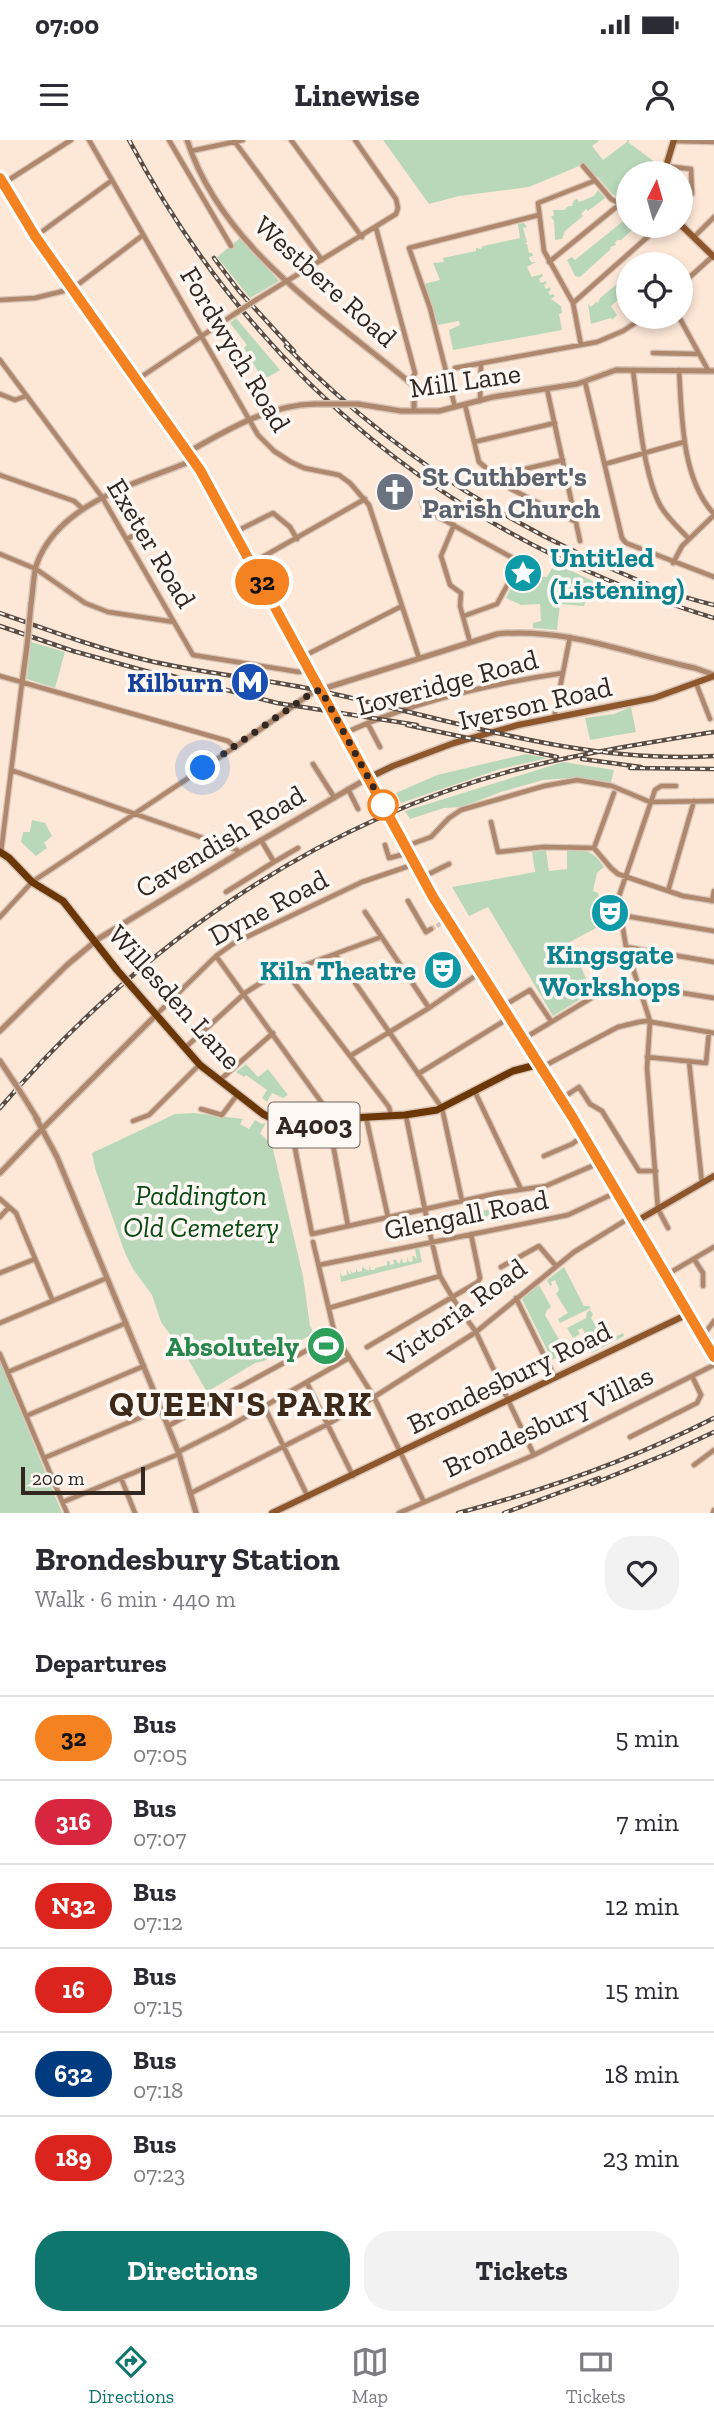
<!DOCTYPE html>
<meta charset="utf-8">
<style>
body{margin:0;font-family:"Zilla Slab",serif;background:#f2f2f3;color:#2b2b33;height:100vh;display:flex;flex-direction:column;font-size:26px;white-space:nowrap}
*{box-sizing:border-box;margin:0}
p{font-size:23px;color:#7c7c81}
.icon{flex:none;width:38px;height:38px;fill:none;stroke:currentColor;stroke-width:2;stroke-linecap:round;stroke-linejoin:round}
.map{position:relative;height:1373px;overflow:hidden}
.drawer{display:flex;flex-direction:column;background:#fff;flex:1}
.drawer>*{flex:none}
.badge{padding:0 14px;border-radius:23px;font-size:24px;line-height:46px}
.needle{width:46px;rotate:5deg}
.fabs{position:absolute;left:616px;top:21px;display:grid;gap:14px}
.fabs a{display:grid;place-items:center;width:77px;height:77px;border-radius:50%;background:#fff;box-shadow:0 4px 10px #0003;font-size:35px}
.scale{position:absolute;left:21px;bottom:18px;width:124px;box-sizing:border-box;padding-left:7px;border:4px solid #322821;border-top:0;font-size:19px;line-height:24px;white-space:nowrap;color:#322821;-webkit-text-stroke:5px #fef8f4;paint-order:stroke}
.you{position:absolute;width:35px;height:35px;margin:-18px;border:5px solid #fff;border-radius:50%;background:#1a73e8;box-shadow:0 0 0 10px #1a73e833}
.map>.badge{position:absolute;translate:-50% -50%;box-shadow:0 0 0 4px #fff}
h2{padding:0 35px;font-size:26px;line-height:63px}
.round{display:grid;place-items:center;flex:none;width:74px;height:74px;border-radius:28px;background:#f2f2f3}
.summary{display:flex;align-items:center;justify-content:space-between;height:119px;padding:0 35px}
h1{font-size:33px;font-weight:800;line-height:52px}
.cta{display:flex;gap:14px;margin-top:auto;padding:14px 35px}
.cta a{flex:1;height:80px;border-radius:28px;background:#0f766e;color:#fff;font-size:28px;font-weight:800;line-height:80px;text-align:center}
.cta a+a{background:#f2f2f3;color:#2b2b33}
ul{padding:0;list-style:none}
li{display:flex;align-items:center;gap:21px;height:84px;padding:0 35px;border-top:2px solid #e1e1e2}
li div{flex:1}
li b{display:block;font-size:26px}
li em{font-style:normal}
li .badge{min-width:77px;font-weight:700;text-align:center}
.status{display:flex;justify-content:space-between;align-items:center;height:49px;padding:0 35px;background:#fff;direction:ltr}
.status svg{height:19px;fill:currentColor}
header{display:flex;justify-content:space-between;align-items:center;height:91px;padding:0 35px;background:#fff;font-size:32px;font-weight:800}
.tabs{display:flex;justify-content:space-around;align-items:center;height:98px;border-top:2px solid #e1e1e2;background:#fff;font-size:19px;color:#7c7c81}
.tabs a{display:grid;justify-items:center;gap:4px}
.tabs .selected{color:#0f766e}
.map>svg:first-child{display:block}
</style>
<div class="status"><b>07:00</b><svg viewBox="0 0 49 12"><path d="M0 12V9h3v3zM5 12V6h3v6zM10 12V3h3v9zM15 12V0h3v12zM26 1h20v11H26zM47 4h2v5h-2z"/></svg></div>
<header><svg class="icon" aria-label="menu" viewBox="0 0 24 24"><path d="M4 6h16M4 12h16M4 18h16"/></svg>Linewise<svg class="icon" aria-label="person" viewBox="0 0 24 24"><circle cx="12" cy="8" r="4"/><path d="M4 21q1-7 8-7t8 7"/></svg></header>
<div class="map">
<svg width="714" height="1373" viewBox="0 0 714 1373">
<rect width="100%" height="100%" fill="#fde8d8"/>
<path fill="#b9d8b9" d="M383,0h217l-8,6 11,14 24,-18v-2h3l-2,2 32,24 -1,7h-31v30l-16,-9 -15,-18 -5,1 -8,-13 -55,23 -70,9 -30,8z
M598,50l7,8 -17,13 -2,-2 -5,5 2,2 -18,15 -3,8 -7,1 -1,-19 -3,-4 3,-2 -1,-5h11l5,-4h3l2,-6 3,-1 2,3 15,-6z
M627,78l1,8h6l-2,4 -11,10h-4l-2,3 1,2 -6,2 1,2 -31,28 -5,-1 -8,-16 5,-3 3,3z
M524,83l3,4 -4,1 4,14 -2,2h2l2,9h3l1,3 -4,1 2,5h5l-9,5 5,10 10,-3 1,2 -4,3 2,4 5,-2 1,2 -3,2 2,4 4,-2 1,3 -3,2 2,3 3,-1 2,2 -4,3 10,7 1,7 -3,1 3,16 -109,20 -4,-20 11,-5 -1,-4 -21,4 -14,-41 16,-4 -7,-17 11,-1 -1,-4 33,-7v-3l5,1 2,-3 37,-8 -2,-14z
M240,98l39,43 -29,17 -33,-41z
M628,134v17l-17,15 6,9 -5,5 -1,-2 -20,6 -3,-20 3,3 5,-5 2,1 2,-5 17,-14 3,-1z
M236,178l44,52 -17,10 -19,-32 3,-3 -17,-22z
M555,423l46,22 -7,16 -9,2 -1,3 -24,-2 -3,26 -24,-2v-5l8,-2 -1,-17 -19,1 -15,-7 15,-30 15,8 11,1z
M31,502l34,10 -10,36 -28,-9z
M631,567l5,25 -46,8 -5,-22 29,-4z
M526,614l22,4 -48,11 -99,34 -5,-10 41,-18z
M563,622l51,8 -3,12 -40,-4 -28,2 -42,12 -39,15 -18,1 -34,11 -5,-8z
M32,680l13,3 7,13 -8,7 3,5 -11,8 -15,-14 2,-10h7z
M546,710l3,21 18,-2v-19c20,1 25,-1 37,17l-7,6 -4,18 5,2 9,29 -37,20 22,50 -39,24 -65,-109 -19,9 -17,-29 83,-15 -3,-20z
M246,924l12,13 10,-8 20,26 -5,3 -11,-5 -5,9 -5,-4 5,-8 -21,-15 -2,2 -8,-5z
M194,973l49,6 -3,5 9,5 6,-9 7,4 4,-1 -6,10 12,12 31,131 7,50 4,7 -50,28 -9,2 -48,29 -18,-31 -28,-39 -9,-27 -19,-26 -8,-16 -30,-85 -3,-15 83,-39z
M515,1064l2,6 -12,4v2l-3,-4 -4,4h-7l1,3 -3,-3 -4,1 -2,3 -1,-4 -4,1v4l-6,-2v4l-7,-2v3l-3,-2 -6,4v-4l-3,1 -3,5 -2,-4 -3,1v3l-2,1 -1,-4 -5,1v-3l-3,-2z
M419,1108l3,14 -4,1 -77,19 -1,-11 2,5 5,-1v-6l2,5h2l-1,-5 2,4 4,-1v-4l2,4 4,-1v-4l7,4 1,-6 1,5h4v-2l12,-3v-4h2l1,4 4,-1 -1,-4 2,-1 4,5 3,-6 1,5 4,-1v-5l2,5 4,-1 -1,-5h2l3,4 -2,-11z
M564,1127l20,39h5l2,2 -31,15 -2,-4 10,-6 -12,-19 3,-4 -4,-10 -4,2 1,3 -2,1 -3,-6z
M539,1145l12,22 -4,3 -2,5 19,33 7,2 -19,10 -30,-61z
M590,1170l3,4 -2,4 10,16 -5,3 4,8 23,-12 1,3 -32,17 -3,-6 3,-2 -10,-17 -4,2 2,4 -7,4 -6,-10 19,-10 1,-6z
M0,1221l62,152h-62z"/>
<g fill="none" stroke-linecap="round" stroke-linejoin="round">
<path stroke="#d4c2b3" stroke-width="4.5" stroke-dasharray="4.5 2" stroke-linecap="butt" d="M431,789l11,-6"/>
<defs>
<path id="minor" d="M89,0l169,295 16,16 17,11 13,6 35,7 11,8 19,22 50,153
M169,0l62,106
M291,0l71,97
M673,1l41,1
M235,2l87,118
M191,11l52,-11
M583,26l28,33 17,9
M665,26l26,3 1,25
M4,43l67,-43
M376,88l39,145 -5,10
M36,96l75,-55
M695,96l19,-19
M549,122l71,-58
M681,145l32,-29
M0,160l35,-2 37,-9 71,-54
M256,160l140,-86 2,-6 -2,-9 -41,-59
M573,163l87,-77
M628,166l-2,1 2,2
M679,177l29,53
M581,205l-8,-42 -29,-52 -6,-48 56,-22
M653,213l46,1
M0,220l102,137 91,158 106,17 10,-3
M455,228l142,-26 26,-11 21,-14
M633,230c5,37 10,103 27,135 7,13 19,23 29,34
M679,230c3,46 2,108 35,144
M138,239l95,-64
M585,242l37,156 4,5 88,34
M547,249l33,152
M0,254l15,6 11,-4
M480,261l1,-38
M465,265l14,57 32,27 65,33
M455,267l-25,-99 -21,-60 130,-33
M474,302l81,-19
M605,324l79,-22
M0,335l74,26 9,8
M495,336l68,-16
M422,362l2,7 96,53 -23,42 -33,12
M454,385l-13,31 9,29 11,8 -1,13 10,36
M235,392l38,-19 17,14 7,12
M127,399l17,-9
M0,414l36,15 49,34 23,9 66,10
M252,423l113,-64
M673,423l9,-17 32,-31
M310,513l92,-47
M0,536l228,65 7,6 -203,135 -32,35
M696,543l14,36
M554,578l16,-81
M368,584l12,23
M345,593c67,-31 144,-49 218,-60
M313,624l21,33
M11,630l226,80 2,3
M348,649l10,20
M491,682l7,30 45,-5 51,1
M385,705l4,13 20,-5
M406,706l25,-9 18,-19 12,-8 83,-24 33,-6 35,6 38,16 64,-1
M594,708l17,20 7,6 65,22 31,5
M594,708l20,-55
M1,712l21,-169
M274,722l24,-14
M423,737l26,-13
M668,751l26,-90
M226,752l48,-30 -13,-22
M408,761l18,31 5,-3
M712,761l2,-10
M365,772l64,96
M620,775l94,16
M626,807l88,15
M335,814l107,154 20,93
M216,816l111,154 4,12
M286,832l103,135 2,8
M503,866l27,-16 21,31
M156,875l60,-59 18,-13 128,-61 53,-18
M523,899l70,-42 40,-12 81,13
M185,908l60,-55 22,-14 114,-42
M350,916l79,-48 52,-36
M647,917l59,6 3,-31
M689,921l13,122
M540,924l6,1 72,-38 21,-5 7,-1 68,12
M418,934l91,-56
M220,940l53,-47
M475,952l46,97
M561,959l18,-12 11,17 12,7 37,60h17
M201,969l21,6 15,-20
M406,976l20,99
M366,977l22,100
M133,981l16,-6 50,-50
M290,983l22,111 186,-41 48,-7
M329,983l19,103
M544,1016l28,-12 11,-8
M548,1045l51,-22
M0,1059l16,14 36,86
M0,1077l9,-10
M427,1081l13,55 18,31 18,25 58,123
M668,1088l-10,-19 -11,-141 3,-47 -24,-74 -8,-48 37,-109 6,-4h15
M313,1102l22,93 39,62 50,105
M694,1119l9,14v13
M319,1125l249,-50 49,-23
M501,1127l38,-21 17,20
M0,1133l35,-14
M666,1135l48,-28
M516,1158l39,80
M329,1168l111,-32
M0,1183l107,-45
M702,1197l12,-16
M367,1207l111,-65 2,-4 -9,-44
M0,1214l67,159
M8,1232l118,-49
M307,1243l46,93
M264,1266l44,91
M26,1276l118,-50
M168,1286l167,-91
M630,1297l67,-34 4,-8 -9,-19
M178,1312l50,-25 121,-69
M44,1318l117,-49
M694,1325l20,-15
M121,1338l14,35
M191,1353l137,-69 46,-27 102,-65 98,-80 57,-35
M63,1362l116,-48
M399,1373l135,-58 180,-90
M713,1373l1,-3"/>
<path id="tertiary" d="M187,0c35,109 144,176 227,246v25
M358,264l43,7h38l54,-14 84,-13 39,-14 98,1
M188,312c41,-23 80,-47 127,-48
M31,464c2,-12 2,-25 5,-38 21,-63 102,-83 158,-106
M22,543l5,-37
M235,607l78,-55 184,-58c68,-7 132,20 198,34l19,7
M0,891l67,-66 31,-26 141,-86 129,-75
M0,921l16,24
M25,959l13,21
M36,978l21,39 98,237 24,60 17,59
M43,988l113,-113
M0,1033l41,-43"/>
<path id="secondary" d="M664,33l10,-33
M681,85l33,32
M368,638l25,-12 61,-23 64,-18 136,-27 60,-22
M635,1082l79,-46
M272,1373l416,-199"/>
<path id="primary" d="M0,38c60,106 142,197 205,300l228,419 114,177 167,283
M0,712l9,6 23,24 31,19 54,69
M131,846l69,79 63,49 12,6 40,5 36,-7 54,-3 32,-5 76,-39 27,-7"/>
</defs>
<use href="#minor" stroke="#d8c5b7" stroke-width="7"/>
<use href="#tertiary" stroke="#d8c5b7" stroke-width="8"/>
<use href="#secondary" stroke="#d8c5b7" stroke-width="9"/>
<use href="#primary" stroke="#d8c5b7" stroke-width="10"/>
<use href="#minor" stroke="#ae876c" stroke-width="4.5"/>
<use href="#tertiary" stroke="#ae876c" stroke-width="5"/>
<use href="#secondary" stroke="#8d562b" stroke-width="6"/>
<use href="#primary" stroke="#6b3706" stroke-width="7"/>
<defs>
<path id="rail" d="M129,0c127,239 326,400 585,478
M214,118l25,33 55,60
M286,206c85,87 184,156 294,208 43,21 87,40 134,51
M0,473c48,17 96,35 146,47 62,15 126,19 188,34 124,28 251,70 380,62
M0,486l73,25 91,25
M157,532l120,31 140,22
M407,585l150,32
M582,619l59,8
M630,628l84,1
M0,968c136,-158 308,-282 511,-337 66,-17 135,-28 203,-39
M592,1344l77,-31 45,-21
M458,1373c88,-23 175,-54 256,-95
M504,1373l95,-35"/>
</defs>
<use href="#rail" stroke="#584c43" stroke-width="4.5"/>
<use href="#rail" stroke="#fef8f4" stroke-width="2" stroke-dasharray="5" stroke-linecap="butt"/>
<defs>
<path id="minor-bridge" d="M233,175l23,-15"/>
<path id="tertiary-bridge" d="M315,264h43
M27,506l4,-42
M16,945l9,14"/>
<path id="primary-bridge" d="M117,830l14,16"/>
</defs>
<use href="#minor-bridge" stroke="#d8c5b7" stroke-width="7" stroke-linecap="butt"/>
<use href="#tertiary-bridge" stroke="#d8c5b7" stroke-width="8" stroke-linecap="butt"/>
<use href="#primary-bridge" stroke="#d8c5b7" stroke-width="10" stroke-linecap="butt"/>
<use href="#minor-bridge" stroke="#ae876c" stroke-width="4.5"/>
<use href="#tertiary-bridge" stroke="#ae876c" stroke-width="5"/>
<use href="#primary-bridge" stroke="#6b3706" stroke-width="7"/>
</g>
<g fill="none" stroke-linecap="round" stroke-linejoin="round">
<defs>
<path id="line" d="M0,38l35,58 165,234 233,427 140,221 141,239"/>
</defs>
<use href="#line" stroke="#fff" stroke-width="16"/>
<use href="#line" stroke="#f58220" stroke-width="10"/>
<path stroke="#322821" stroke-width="7" stroke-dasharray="0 12.6" d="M203,628l110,-76 8,-2 62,115"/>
</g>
<defs>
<symbol id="church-disc" viewBox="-11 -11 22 22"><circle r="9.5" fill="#6b7280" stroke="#fef8f4"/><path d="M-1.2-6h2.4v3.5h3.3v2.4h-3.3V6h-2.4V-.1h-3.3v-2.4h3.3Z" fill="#fff"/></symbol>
<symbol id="sight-disc" viewBox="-11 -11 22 22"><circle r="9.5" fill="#0f9aa8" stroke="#fef8f4"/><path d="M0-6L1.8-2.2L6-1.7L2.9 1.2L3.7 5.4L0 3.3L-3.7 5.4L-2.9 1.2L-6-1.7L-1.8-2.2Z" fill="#fff"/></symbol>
<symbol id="metro-disc" viewBox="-11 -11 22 22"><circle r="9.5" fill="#1a4fb4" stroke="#fef8f4"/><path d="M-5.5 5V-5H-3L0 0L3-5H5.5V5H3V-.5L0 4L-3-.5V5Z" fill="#fff"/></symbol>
<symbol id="theatre-disc" viewBox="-11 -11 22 22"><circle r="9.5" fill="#0f9aa8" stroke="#fef8f4"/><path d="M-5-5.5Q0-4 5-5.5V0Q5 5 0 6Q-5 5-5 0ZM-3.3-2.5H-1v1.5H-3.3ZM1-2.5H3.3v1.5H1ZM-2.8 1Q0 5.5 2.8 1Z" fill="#fff"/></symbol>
<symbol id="stadium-disc" viewBox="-11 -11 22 22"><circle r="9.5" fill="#2e9e5b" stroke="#fef8f4"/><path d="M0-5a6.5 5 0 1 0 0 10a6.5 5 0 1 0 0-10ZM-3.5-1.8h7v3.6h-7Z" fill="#fff"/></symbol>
</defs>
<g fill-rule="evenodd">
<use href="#church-disc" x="373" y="330" width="44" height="44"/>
<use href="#sight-disc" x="501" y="411" width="44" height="44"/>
<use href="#metro-disc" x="228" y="520" width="44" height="44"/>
<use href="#theatre-disc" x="588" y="751" width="44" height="44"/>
<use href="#theatre-disc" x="421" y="808" width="44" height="44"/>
<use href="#stadium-disc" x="304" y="1184" width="44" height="44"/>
</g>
<circle fill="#fff" stroke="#f58220" stroke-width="3.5" cx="383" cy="665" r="14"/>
<g text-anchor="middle" stroke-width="7" stroke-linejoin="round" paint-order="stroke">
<rect fill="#fef8f4" stroke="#6f6660" stroke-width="2" x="268.5" y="962.5" width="91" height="45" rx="5"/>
<g font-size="26" font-weight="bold" fill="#322821">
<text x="314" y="994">A4003</text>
</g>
<g font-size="28" fill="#322821" stroke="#fef8f4">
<text transform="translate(326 141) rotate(42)" y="10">Westbere Road</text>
<text transform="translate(236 209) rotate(59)" y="10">Fordwych Road</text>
<text transform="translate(465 240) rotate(-8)" y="10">Mill Lane</text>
<text transform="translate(152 403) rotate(59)" y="10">Exeter Road</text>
<text transform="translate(447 542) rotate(-15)" y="10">Loveridge Road</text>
<text transform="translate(535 563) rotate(-13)" y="10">Iverson Road</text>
<text transform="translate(220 701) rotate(-31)" y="10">Cavendish Road</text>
<text transform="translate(268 767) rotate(-28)" y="10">Dyne Road</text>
<text transform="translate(175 857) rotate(48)" y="10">Willesden Lane</text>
<text transform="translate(466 1074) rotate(-11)" y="10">Glengall Road</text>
<text transform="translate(457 1172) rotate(-36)" y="10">Victoria Road</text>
<text transform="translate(509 1237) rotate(-26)" y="10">Brondesbury Road</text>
<text transform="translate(548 1281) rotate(-25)" y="10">Brondesbury Villas</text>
</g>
<g font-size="28" font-weight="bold" fill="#5b616d" stroke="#fef8f4" text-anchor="start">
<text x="422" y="346">St Cuthbert's<tspan x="422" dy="32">Parish Church</tspan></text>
</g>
<g font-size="28" font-weight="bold" fill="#0d838f" stroke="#fef8f4" text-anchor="start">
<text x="550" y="427">Untitled<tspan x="550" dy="32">(Listening)</tspan></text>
<text x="610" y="824" text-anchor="middle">Kingsgate<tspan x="610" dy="32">Workshops</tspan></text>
<text x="416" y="840" text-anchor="end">Kiln Theatre</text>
</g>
<g font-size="28" font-weight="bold" fill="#164399" stroke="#fef8f4" text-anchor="end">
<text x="223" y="552">Kilburn</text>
</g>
<g font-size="28" font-style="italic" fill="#094a13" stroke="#fef8f4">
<text x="201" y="1065">Paddington<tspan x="201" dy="32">Old Cemetery</tspan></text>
</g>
<g font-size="28" font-weight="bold" fill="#27864d" stroke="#fef8f4" text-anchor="end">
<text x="299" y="1216">Absolutely</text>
</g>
<g font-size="35" font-weight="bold" letter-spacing="2" fill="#3e2a1a" stroke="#fef8f4">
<text x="241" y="1276">QUEEN'S PARK</text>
</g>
</g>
</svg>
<div class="fabs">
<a><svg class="needle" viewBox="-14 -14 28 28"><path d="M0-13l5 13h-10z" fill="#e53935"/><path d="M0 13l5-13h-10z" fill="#7c7c81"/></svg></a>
<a><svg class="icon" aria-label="locate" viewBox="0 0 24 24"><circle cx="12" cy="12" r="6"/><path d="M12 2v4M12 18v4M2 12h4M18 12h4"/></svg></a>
</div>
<div class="scale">200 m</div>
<div class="you" style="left:203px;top:628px"></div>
<b class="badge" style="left:262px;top:442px;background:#f58220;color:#111">32</b>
</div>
<section class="drawer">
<div class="summary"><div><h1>Brondesbury Station</h1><p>Walk · 6 min · 440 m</p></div><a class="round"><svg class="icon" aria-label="heart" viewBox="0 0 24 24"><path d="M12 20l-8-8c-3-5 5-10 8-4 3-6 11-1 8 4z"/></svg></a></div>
<h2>Departures</h2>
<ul>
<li><span class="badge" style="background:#f58220;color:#111">32</span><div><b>Bus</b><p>07:05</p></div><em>5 min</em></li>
<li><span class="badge" style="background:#d7263d;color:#fff">316</span><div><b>Bus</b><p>07:07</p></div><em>7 min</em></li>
<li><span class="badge" style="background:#dc241f;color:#fff">N32</span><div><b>Bus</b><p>07:12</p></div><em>12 min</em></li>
<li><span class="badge" style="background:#dc241f;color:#fff">16</span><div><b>Bus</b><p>07:15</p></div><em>15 min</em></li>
<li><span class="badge" style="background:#003b80;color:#fff">632</span><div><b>Bus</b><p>07:18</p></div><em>18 min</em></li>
<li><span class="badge" style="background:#dc241f;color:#fff">189</span><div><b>Bus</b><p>07:23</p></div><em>23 min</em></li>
</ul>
<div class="cta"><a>Directions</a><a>Tickets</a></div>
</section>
<nav class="tabs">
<a class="selected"><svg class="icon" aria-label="directions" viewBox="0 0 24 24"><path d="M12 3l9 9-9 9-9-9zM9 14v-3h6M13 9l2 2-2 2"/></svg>Directions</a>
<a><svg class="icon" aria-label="map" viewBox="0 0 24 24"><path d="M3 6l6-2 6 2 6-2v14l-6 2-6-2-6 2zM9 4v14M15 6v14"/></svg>Map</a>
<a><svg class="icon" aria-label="tickets" viewBox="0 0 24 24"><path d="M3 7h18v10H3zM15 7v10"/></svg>Tickets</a>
</nav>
